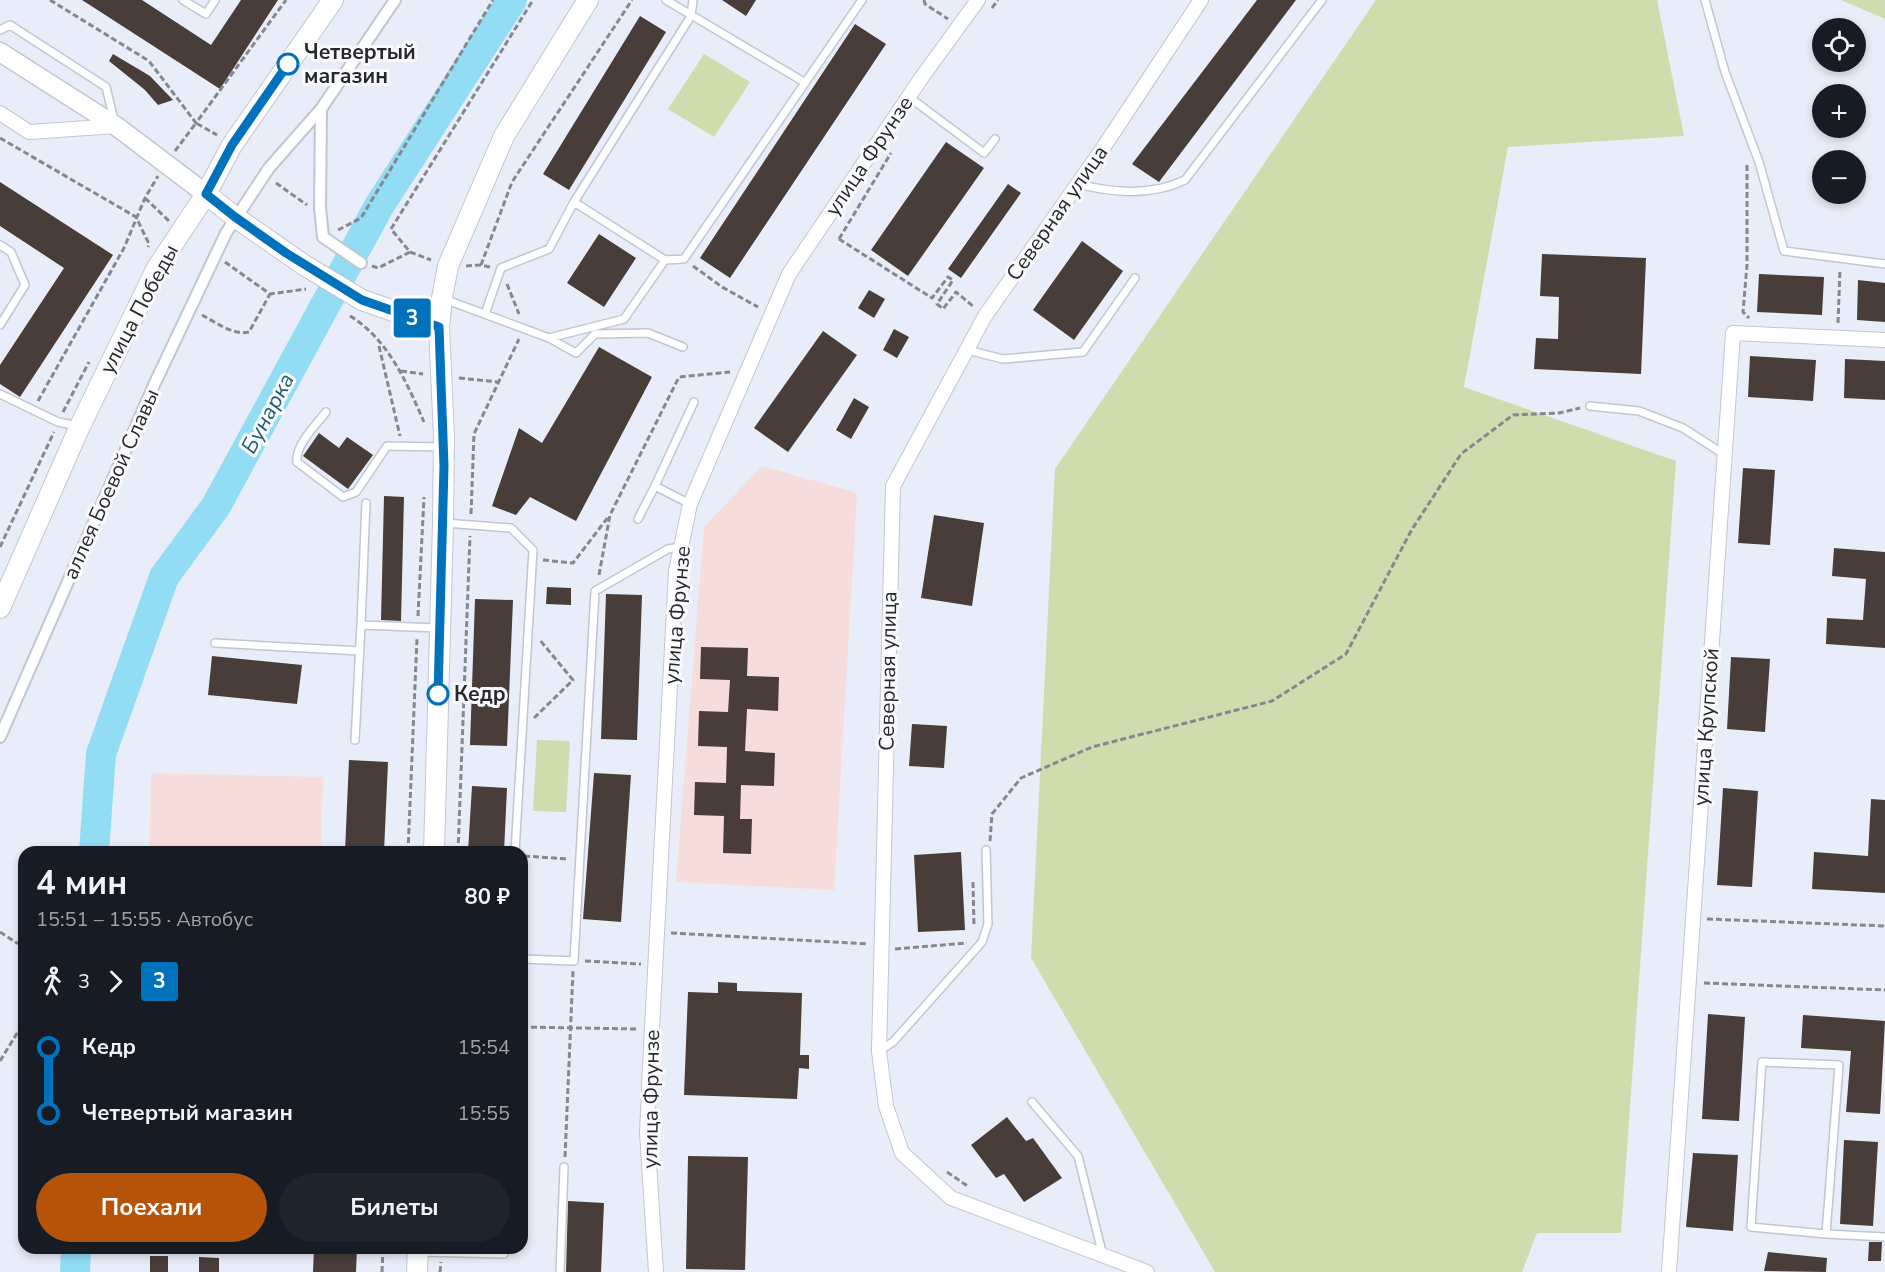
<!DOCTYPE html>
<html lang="ru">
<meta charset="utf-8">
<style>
body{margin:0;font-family:"Nunito Sans",sans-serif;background:#20242c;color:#f1f3f6;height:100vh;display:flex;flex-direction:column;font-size:22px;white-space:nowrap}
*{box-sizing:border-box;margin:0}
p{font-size:20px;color:#9ea1a6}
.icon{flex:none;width:33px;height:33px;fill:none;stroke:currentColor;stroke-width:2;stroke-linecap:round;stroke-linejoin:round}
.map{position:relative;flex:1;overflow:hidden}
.side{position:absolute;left:18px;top:846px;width:510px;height:408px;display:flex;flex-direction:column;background:#171b24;border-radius:18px;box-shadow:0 3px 9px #0003}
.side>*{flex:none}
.badge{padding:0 12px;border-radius:4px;font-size:21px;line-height:39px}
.tools{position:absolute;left:1812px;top:18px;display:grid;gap:12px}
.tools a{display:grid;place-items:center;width:54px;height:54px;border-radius:50%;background:#171b24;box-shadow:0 3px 9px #0003;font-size:30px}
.map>.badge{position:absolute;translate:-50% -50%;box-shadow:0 0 0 3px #fff}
.legs{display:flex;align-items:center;gap:9px;height:66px;padding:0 18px;font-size:20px}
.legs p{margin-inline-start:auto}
.overview{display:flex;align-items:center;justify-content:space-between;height:102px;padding:0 18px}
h1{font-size:33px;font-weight:700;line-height:45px}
.action{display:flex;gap:12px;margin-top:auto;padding:12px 18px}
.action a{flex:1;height:69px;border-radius:36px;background:#b45309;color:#fff;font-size:24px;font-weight:700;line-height:69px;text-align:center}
.action a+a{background:#20242c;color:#f1f3f6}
ul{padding:0 18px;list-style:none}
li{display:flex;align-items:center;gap:21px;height:66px;font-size:22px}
li i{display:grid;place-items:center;width:9px;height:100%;margin:0 8px;background:currentColor}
li i::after{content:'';width:15px;height:15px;margin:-8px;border:4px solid;border-radius:50%;background:#171b24}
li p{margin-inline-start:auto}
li:first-child i{background:linear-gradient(#0000 50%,currentColor 0)}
li:last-child i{background:linear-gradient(currentColor 50%,#0000 0)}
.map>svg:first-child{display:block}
</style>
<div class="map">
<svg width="1885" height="1272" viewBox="0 0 1885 1272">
<rect width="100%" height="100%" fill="#e9edf9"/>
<path fill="#f7dcdc" d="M762,466l95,27 -23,397 -158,-8 28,-355z
M151,773l172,4 -2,75h-172z"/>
<path fill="#cedcae" d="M1376,0h281l27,136 -176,11 -44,240 212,74 -55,772h-84l-15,39h-307l-184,-314 24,-489z
M1841,0h44v19z
M704,54l46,28 -36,55 -46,-28z
M537,740l33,1 -4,71 -33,-1z"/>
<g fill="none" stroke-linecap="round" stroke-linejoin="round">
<path stroke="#92dcf4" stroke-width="30" d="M94,852l7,-98 63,-177 52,-71 163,-300 133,-206
M75,1272l1,-24"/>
</g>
<path fill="#483d39" d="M82,0h60l69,45 30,-45h37l-58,89z
M722,0h34l-10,16z
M1257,0h39l-137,182 -27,-18z
M640,16l26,16 -97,158 -26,-16z
M855,24l31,20 -156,234 -30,-20z
M113,54l37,22 23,24 -15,5 -13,-15 -36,-29z
M946,142l38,26 -76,108 -37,-26z
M0,182l113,73 -93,142 -20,-13v-19l64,-97 -64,-42z
M1008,184l13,9 -60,85 -13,-9z
M599,234l37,24 -32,49 -37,-24z
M1082,241l41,30 -49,69 -41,-30z
M1542,254l104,4 -5,116 -107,-5 2,-31 22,1 1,-42 -19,-1z
M1759,274l65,3 -2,38 -65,-3z
M1858,280l27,3v39l-28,-2z
M869,290l16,9 -11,19 -16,-10z
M894,329l15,8 -12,21 -14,-8z
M823,331l34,24 -69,97 -34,-24z
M599,347l53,30 -76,144 -46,-24 -14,18 -24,-9 27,-78 23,15z
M1750,356l66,4 -3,41 -65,-4z
M1845,359l40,2v39l-41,-2z
M854,398l15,9 -18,32 -15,-9z
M319,433l20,15 8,-11 26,18 -25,34 -45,-33z
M1743,468l32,2 -5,75 -32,-2z
M384,496l20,1 -3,124 -20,-1z
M934,515l50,8 -12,83 -51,-8z
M1834,548l51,4v96l-59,-4 1,-26 36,2 3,-41 -34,-3z
M547,587l24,1v17l-25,-1z
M606,594l36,1 -5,145 -36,-1z
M475,599l38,1 -6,146 -37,-1z
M701,647l47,1 -1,28 32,1 -1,34 -31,-2 -2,42 30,2 -1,33 -33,-1 -1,34h12l-1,35 -28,-1 1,-37 -30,-1 1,-33 31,1 1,-36 -29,-1 1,-35 29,1 2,-32 -30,-1z
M212,656l90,9 -5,39 -89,-9z
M1731,657l39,2 -5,73 -38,-3z
M912,724l35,2 -3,42 -35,-2z
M349,760l39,2 -4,90h-39z
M594,773l37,2 -10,147 -38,-3z
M472,786l35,2 -3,64h-36z
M1723,788l35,3 -6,96 -35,-2z
M1871,799l14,1v93l-73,-4 2,-37 54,4z
M961,852l4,78 -47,2 -4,-77z
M718,982l19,1v8l65,2 -2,62h9v14l-10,-1 -2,31 -113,-4 4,-103 30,1z
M1708,1014l37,3 -6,104 -37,-2z
M1803,1015l82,6 -5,93 -34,-2 5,-61 -50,-3z
M1007,1117l19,24 7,-3 29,40 -38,24 -20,-28 -8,4 -25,-33z
M1844,1140l34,2 -5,84 -33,-2z
M1693,1153l45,2 -5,76 -47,-4z
M688,1156l60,1 -3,113 -59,-1z
M568,1201l36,2 -3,69h-35z
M1869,1242h13l-1,19h-13z
M314,1248h43l-1,24h-43z
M1768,1252l59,6 -1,14 -62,-1z
M150,1256h18v16h-18z
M199,1257l20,1v14h-20z"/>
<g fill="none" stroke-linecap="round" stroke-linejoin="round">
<defs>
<path id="service" d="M183,0l23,14 9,-14
M666,0l138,82
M1705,0l20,72 34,90 25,89 101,13
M0,30l10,-5 96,62 8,33
M909,97l75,56 11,-14
M1078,184c35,9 74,12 107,-4l137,-180
M574,202l91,58 19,-1 178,-259
M0,245l11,7 14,33 -25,40
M444,299l105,39 27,15 19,-19 53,-1 35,14
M485,314l16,-46 48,-19 25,-47 117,-186 2,-16
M549,338l75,-19 41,-59
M967,350l36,9 80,-7 52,-74
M0,394l58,28 20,4
M1590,406l49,5 44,17 42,27
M326,412c-10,13 -31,33 -29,50l46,35 13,-5 31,-46 54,1
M366,503l-5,122 77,3
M690,504l-35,-18 39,-84
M638,519l17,-33
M445,523l66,5 22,22 -18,302
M215,643l145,8
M355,740l6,-115
M522,959l52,2 21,-370 73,-42 13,-2
M879,1051l14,-9 89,-100 6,-18 -2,-74
M1032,1102l46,54 25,100
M1826,1234l-75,-7 11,-165 77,3 -13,169 59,3
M421,1252l83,2
M560,1272l4,-105"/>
<path id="pedestrian" d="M321,109l-1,98 3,30 38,26
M0,737l154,-352 72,-152 43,-65 52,-59 74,-109"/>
<path id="minor" d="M0,113l29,19 87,-6
M656,1272l-9,-140 3,-65 26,-496 14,-67 99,-230 133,-197 56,-77
M1147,1272l-196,-74 -49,-45 -16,-47 -7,-55 14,-565 92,-170 118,-168 98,-148
M1669,1272l64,-939 152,7"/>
<path id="tertiary" d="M0,52l116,74 90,68"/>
<path id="secondary" d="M206,194l29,23 69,48 58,35 77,27
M0,608l80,-182 77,-158 49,-74 26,-49 101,-145
M434,852l9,-329 1,-86 -5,-110 3,-29 6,-32 56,-130 84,-136
M417,1272l1,-24"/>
</defs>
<use href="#service" stroke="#c2c6d1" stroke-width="10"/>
<use href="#pedestrian" stroke="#c2c6d1" stroke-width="14"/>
<use href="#minor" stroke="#c2c6d1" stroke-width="16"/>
<use href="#tertiary" stroke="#c2c6d1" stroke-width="21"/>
<use href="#secondary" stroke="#c2c6d1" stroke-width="22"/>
<path stroke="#85888f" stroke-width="3" stroke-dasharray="6 3" stroke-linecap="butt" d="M50,0l99,61 47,62 90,-123
M924,0l1,4 23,15
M992,8l6,-8
M0,138l136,79 13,27 -1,3
M175,151l21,-28 21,12
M1747,165v100l-4,47 6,6
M276,183l31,22
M145,198l24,23
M338,230l23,-12 132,-218
M839,239l52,-86
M839,239l93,59 16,-21 5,3 -16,24 6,5 13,-17 18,15
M410,252l21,8
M225,262l45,32 36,-5
M372,266l6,2 32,-16 -19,-23 142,-229
M466,266l14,-1
M693,266l29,21 36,20
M490,267l-9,-2 31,-83 120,-182
M507,284l12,30
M202,315c13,7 32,21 47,17l21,-38
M350,316c38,23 57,67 74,106
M1838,323l2,-54
M379,346l21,90
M401,371l22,3
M459,378l39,4
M38,401l86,-153 21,-50 13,-22
M63,412l26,-50
M471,514l3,-80 45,-95
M0,547l54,-115
M543,560l30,3 36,-47
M599,575l11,-60 69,-138 51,-5
M418,616l6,-119
M534,718l39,-38 -34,-41
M990,841l2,-27 29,-36 71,-31 180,-46 74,-47 65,-123 50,-77 52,-39 46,-2 21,-5
M408,852l9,-214
M458,852l12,-316
M524,856l44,3
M973,882l1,44
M1707,919l178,7
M0,932l17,11 7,1
M671,933l197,11
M895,949l72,-6
M585,961l56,3
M1704,983l181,7
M522,1027l114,2
M0,1061l24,-39
M565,1157l8,-186
M947,1172l22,15
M382,1272l1,-24
M440,1272l1,-10"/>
<use href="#service" stroke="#fff" stroke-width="7"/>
<use href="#pedestrian" stroke="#fff" stroke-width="10"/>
<use href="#minor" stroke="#fff" stroke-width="14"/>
<use href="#tertiary" stroke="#fff" stroke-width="18"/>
<use href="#secondary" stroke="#fff" stroke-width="20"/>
</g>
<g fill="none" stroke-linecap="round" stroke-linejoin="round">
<defs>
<path id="line-1" d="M288,64l-56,81 -26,49 29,23 51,36 76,47 77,27 5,139 -6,228"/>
</defs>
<use href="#line-1" stroke="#fff" stroke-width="14"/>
<use href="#line-1" stroke="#0072bc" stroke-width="9"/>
</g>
<g fill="#fff" stroke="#0072bc" stroke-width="3">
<circle cx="288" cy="64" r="10"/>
<circle cx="438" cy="694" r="10"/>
</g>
<g text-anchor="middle" stroke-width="6" stroke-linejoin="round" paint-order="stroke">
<g font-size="21" font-weight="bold" fill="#26282c" stroke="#fafafd" text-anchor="start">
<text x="304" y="59">Четвертый<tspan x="304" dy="24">магазин</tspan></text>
<text x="454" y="701">Кедр</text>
</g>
<g font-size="21" fill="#26282c" stroke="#fafafd">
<text transform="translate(869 156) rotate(-56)" y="7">улица Фрунзе</text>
<text transform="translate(1057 213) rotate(-55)" y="7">Северная улица</text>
<text transform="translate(139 309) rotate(-62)" y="7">улица Победы</text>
<text transform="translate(111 484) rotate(-66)" y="7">аллея Боевой Славы</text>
<text transform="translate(677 615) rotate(-85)" y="7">улица Фрунзе</text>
<text transform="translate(888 671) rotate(-89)" y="7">Северная улица</text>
<text transform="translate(1706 727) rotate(-86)" y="7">улица Крупской</text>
<text transform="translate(651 1099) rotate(-89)" y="7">улица Фрунзе</text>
</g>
<g font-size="22" font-style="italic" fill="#225e6f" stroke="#fafafd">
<text transform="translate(267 413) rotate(-62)" y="8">Бунарка</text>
</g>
</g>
</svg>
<div class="tools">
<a><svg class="icon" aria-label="locate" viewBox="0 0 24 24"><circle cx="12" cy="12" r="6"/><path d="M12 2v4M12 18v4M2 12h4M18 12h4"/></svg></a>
<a>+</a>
<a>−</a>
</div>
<b class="badge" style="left:412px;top:318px;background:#0072bc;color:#fff">3</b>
<section class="side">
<div class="overview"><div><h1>4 мин</h1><p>15:51 – 15:55 · Автобус</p></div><b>80 ₽</b></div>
<div class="legs"><svg class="icon" aria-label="walk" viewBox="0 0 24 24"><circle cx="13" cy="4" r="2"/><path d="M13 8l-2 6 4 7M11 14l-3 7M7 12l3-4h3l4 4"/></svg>3<svg class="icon" aria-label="forward" viewBox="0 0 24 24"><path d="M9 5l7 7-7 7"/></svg><b class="badge" style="background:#0072bc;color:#fff">3</b></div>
<ul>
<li><i style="color:#0072bc"></i><b>Кедр</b><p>15:54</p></li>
<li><i style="color:#0072bc"></i><b>Четвертый магазин</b><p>15:55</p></li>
</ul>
<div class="action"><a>Поехали</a><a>Билеты</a></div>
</section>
</div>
